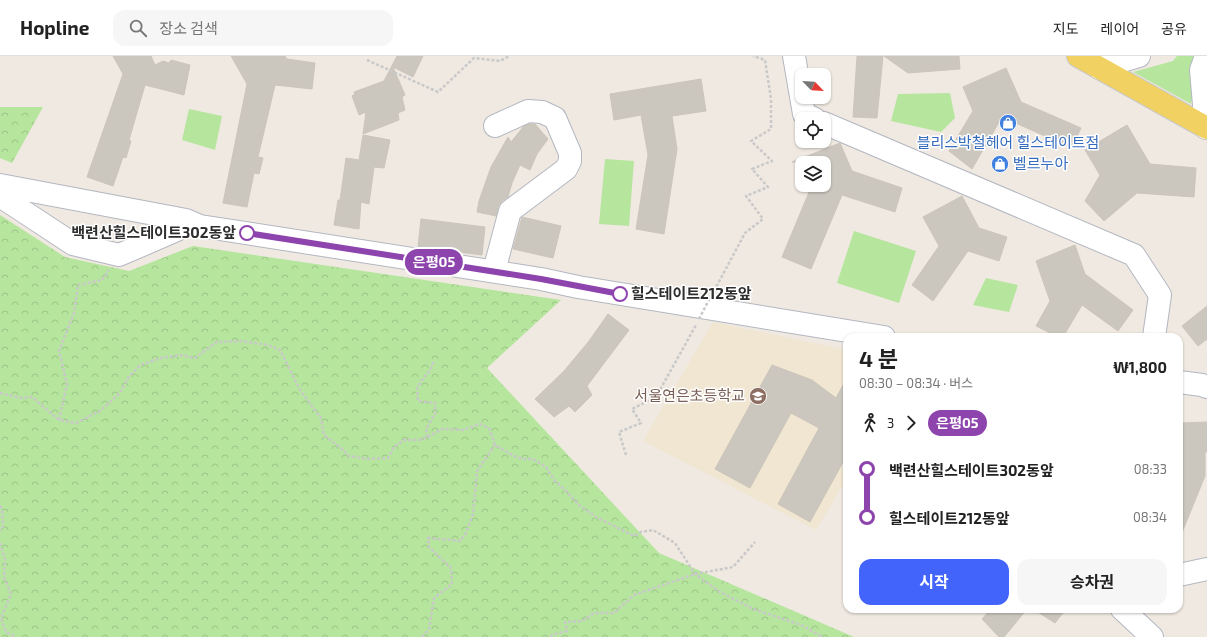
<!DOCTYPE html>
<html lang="ko">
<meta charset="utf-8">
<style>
body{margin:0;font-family:"Exo 2","Noto Sans KR",sans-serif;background:#f6f6f6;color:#222;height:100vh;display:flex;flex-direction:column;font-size:15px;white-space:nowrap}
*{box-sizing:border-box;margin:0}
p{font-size:13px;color:#767676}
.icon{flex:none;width:22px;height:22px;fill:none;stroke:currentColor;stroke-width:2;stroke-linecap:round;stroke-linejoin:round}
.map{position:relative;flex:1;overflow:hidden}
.side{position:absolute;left:843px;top:277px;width:340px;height:280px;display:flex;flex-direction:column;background:#fff;border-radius:12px;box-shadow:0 1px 3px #0004}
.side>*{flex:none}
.badge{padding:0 8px;border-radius:13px;font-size:14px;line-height:26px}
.needle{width:26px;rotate:115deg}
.fabs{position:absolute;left:795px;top:12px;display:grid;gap:8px}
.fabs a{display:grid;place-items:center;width:36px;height:36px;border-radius:8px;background:#fff;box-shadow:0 1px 3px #0004;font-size:20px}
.map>.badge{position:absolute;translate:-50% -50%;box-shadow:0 0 0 2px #fff}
.legs{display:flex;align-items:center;gap:6px;height:44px;padding:0 16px;font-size:13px}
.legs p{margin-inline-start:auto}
.summary{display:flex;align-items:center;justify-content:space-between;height:68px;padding:0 16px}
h1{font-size:22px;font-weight:700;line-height:30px}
.action{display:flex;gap:8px;margin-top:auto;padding:8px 16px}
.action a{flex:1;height:46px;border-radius:12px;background:#4264fb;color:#fff;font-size:16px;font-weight:700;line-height:46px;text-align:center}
.action a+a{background:#f6f6f6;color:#222}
ul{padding:0 16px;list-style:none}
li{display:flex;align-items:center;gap:14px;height:48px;font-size:15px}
li i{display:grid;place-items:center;width:6px;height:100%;margin:0 5px;background:currentColor}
li i::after{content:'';width:10px;height:10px;margin:-5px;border:3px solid;border-radius:50%;background:#fff}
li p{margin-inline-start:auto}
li:first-child i{background:linear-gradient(#0000 50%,currentColor 0)}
li:last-child i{background:linear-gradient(currentColor 50%,#0000 0)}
header{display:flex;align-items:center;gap:24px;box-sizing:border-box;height:56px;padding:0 20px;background:#fff;border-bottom:1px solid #e0e0e0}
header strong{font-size:19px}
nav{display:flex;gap:22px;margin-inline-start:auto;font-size:14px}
.search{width:280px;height:36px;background:#f6f6f6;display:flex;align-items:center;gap:10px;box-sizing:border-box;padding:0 14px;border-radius:12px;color:#767676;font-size:15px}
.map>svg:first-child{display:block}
</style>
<header>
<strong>Hopline</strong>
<div class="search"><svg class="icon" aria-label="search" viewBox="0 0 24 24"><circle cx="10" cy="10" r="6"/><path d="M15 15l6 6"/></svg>장소 검색</div>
<nav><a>지도</a><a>레이어</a><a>공유</a></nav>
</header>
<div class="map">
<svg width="1207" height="581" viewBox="0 0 1207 581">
<defs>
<pattern id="forest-crowns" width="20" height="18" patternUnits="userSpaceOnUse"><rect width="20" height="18" fill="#b6e59e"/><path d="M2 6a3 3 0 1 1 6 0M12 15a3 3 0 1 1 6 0" fill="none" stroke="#9dc588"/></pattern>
</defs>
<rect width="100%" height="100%" fill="#efe9e1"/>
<path fill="#f0e6d1" d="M713,266l134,28v128l-31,52 -173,-89z"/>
<path fill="url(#forest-crowns)" d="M0,51h43l-31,56 -12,-5z
M0,159l65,42 64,14 64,-25 368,54 -74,68 172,185 195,84h-854z"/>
<path fill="#b6e59e" d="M1177,0h25l-11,48 -58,-32 40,-11z
M950,37l5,25 -14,14 -50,-11 7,-27z
M189,53l33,7 -7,34 -33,-10z
M605,103l29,2 -5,65 -30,-2z
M854,175l62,20 -17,52 -62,-20z
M986,222l32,7 -9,27 -36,-7z"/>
<path fill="#cbc7bf" stroke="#cbc5ba" d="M113,0h38l4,9 8,-4 6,2 2,-3 19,5 -6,30 -39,-10 -16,55 2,1 -5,17 -3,-1 -10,29 -26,-9 36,-103z
M231,0h54l2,3 28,4 -3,26 -37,-4 -17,72 5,1 -4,16 -5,-1 -7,34 -24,-4 24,-119z
M397,0h26l-10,21 -20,-10 12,28 -3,2 3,13 -7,3 1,7 -36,14 3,-22 -7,3 -7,-19 3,-2 -1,-2 30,-11z
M857,0h26l-6,62 -24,-1z
M884,0h75l1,13 -52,4z
M1006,12l15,34 60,26 -9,20 -70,-31 -30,52 -23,-18 24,-40 -10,-24z
M701,23l5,32 -34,5 5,33 -13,85 -28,-5 12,-74 -7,-40 -27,5 -4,-26z
M530,68h5l13,15 -11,15 -7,16 -10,-5 -8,18 -4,14 -6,4 -4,6 -2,9 -19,-4 2,-11 12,-34 17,-30 3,5 13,-16z
M1127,69l23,39 46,4 -2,29 -57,-4 -33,28 -19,-20 15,-26 -15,-25z
M363,79l27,5 -6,28 -10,-1 -5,37 -8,-2 -2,27 -25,-4 4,-25h2l6,-42 13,2z
M840,87l12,28 50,17 -7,24 -53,-17 -31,74 -29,-12 30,-72h12v-22l-32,-1z
M962,140l17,32 28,9 -8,24 -31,-10 -35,50 -21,-16 27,-39 -16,-29z
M522,161l39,9 -8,32 -40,-9z
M421,163l64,8 -3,28 -64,-8z
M1075,189l10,29 48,36 -15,21 -36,-26 -19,32h-5l-22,-11 14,-25 -14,-40z
M1207,250v33l-9,7 -16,-20z
M608,258l21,16 -42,56 5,9 -17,17 -6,-6 -15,11 -19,-18 29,-28 25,-30z
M772,309l40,15 24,18 11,-20v77l-37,67 -32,-18 41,-76 -28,-15 -41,75 -35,-19z
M1207,366v30h-2v24l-26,64v-65l1,-3v-49z
M991,553h36l-23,28h-5l-17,-18z
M1033,553h33l-11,14z"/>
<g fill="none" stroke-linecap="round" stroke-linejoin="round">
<defs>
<path id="minor" d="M794,0l10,58 11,5
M1206,0l-5,14 5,58
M1099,12l40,-12
M824,67l310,132 26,40 -6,42
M0,129l186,35 14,6 341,53 37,8 306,50
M0,140l73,48 46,11 58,-25 9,-10
M494,215l16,-60 56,-42 4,-8v-8l-15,-35 -13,-6 -14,-1 -33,15
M1179,326l23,3 5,2
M1179,519l28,-6
M1122,553l30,28"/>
<path id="major" d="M1078,0l129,72"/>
</defs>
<use href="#minor" stroke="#b4b7c1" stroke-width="24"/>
<use href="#major" stroke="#c9c9c9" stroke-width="24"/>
<path stroke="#c9c9c9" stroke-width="2.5" stroke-dasharray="3 2" stroke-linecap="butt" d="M367,4l71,32 36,-34 26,3 9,-5
M714,235l31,-58 18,-14 -17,-23 22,-9 -16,-18 20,-8 -21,-20 20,-12v-30l-6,-39 -12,-4
M0,337l21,5 11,-1 27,23 17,3 24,-12 20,-18 8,-15 12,-13 21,-7 20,-3 14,3 22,-16 24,-1 27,4 12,5 20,40 21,28 3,17 17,13 8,8 18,3 21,-1 6,-11 10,-7h15l9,-3 14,-8 21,1 17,-6 9,4 6,17 19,11 9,3h10l13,8 9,14 11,10 13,14 17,12 38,19 7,-4 12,-2 22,13 20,31 25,18 33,17 48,16 22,12
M59,364l8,-36 -8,-33 15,-38 4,-28 24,-5 7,-10
M428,381l-2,-8 9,-15v-11l-17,-2 -1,-13 7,-11 6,-6 4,-11
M626,399l-7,-23 22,-9 -9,-14 24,-12 40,-72
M0,450l2,3 1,18 -3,4
M0,487l5,16 -1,18 7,17 -10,24 5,14 10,5
M422,581l7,-8 5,-31 18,-14 -1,-16 -22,-21 -1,-9 32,3 6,-8 7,-19 4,-43 18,-26
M551,581l1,-2 15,-4 -2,-9 17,-1 12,-8h20l20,-18 61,-21 38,-7 22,-25"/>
<use href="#minor" stroke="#fff" stroke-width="22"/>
<use href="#major" stroke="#f2d163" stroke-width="22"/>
<path stroke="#c9c9c9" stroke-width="2.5" stroke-dasharray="3 2" stroke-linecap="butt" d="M699,263l12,-23"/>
</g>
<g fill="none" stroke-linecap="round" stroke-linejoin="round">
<defs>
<path id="line-1" d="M247,177l294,46 79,15"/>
</defs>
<use href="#line-1" stroke="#fff" stroke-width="9"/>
<use href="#line-1" stroke="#8e44ad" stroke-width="6"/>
</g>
<defs>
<symbol id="shop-disc" viewBox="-11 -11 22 22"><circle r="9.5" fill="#3f7fe0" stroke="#fff"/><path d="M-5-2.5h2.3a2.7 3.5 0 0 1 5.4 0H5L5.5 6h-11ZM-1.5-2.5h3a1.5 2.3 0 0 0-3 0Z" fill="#fff"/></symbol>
<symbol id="school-disc" viewBox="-11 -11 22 22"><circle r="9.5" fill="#8d6e63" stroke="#fff"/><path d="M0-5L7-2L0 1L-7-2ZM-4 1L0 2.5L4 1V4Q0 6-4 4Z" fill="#fff"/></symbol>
</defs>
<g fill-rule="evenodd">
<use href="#shop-disc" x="998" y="57" width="20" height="20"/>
<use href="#shop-disc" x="990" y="98" width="20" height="20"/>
<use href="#school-disc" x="748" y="330" width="20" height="20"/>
</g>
<g fill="#fff" stroke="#8e44ad" stroke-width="2">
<circle cx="247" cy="177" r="7"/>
<circle cx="620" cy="238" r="7"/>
</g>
<g text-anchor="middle" stroke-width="3" stroke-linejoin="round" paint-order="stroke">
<g font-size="15" fill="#366cbe" stroke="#fff">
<text x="1008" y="92">블리스박철헤어 힐스테이트점</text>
<text x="1013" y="113" text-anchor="start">벨르누아</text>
</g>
<g font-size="15" font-weight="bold" fill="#2e2e2e" stroke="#fff" text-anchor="end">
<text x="236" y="182">백련산힐스테이트302동앞</text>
<text x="631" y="243" text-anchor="start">힐스테이트212동앞</text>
</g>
<g font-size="15" fill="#785e54" stroke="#fff" text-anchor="end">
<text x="745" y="345">서울연은초등학교</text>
</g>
</g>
</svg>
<div class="fabs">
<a><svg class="needle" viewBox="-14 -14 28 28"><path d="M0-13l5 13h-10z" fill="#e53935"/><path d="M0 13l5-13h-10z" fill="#767676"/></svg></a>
<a><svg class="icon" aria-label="locate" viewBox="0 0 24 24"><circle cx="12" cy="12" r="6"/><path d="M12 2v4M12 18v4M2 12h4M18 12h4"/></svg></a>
<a><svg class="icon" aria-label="layers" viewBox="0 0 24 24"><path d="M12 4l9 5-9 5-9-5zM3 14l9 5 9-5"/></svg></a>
</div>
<b class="badge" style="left:434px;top:206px;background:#8e44ad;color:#fff">은평05</b>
<section class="side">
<div class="summary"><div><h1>4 분</h1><p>08:30 – 08:34 · 버스</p></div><b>₩1,800</b></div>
<div class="legs"><svg class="icon" aria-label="walk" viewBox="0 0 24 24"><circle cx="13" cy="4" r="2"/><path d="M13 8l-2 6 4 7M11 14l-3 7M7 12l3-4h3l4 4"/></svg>3<svg class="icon" aria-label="forward" viewBox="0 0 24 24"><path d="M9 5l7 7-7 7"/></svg><b class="badge" style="background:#8e44ad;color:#fff">은평05</b></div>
<ul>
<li><i style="color:#8e44ad"></i><b>백련산힐스테이트302동앞</b><p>08:33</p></li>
<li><i style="color:#8e44ad"></i><b>힐스테이트212동앞</b><p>08:34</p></li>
</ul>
<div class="action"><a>시작</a><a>승차권</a></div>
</section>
</div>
